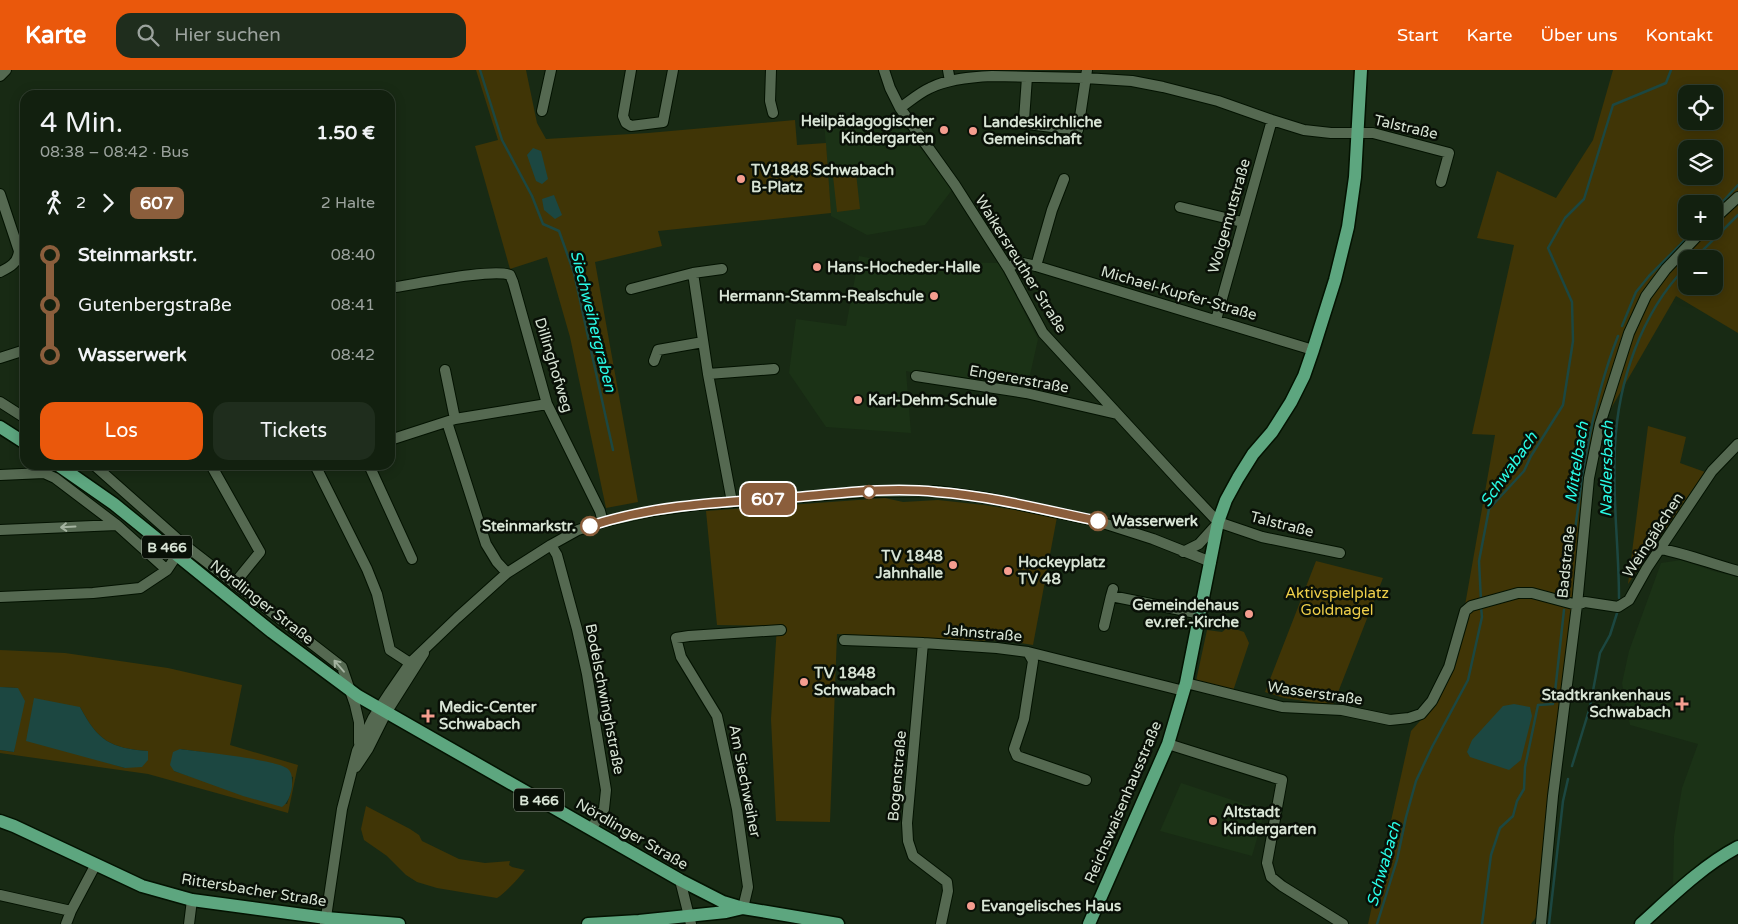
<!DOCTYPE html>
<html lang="de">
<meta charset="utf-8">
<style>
body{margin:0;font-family:"Varela Round",sans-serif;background:#1f2d1d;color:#f1f3f6;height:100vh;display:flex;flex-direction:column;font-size:19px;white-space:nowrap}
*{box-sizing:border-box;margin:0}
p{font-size:16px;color:#9ca39e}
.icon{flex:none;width:28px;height:28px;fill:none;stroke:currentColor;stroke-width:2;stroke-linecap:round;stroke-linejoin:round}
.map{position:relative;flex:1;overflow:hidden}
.panel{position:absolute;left:20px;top:20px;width:375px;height:380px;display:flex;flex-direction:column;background:#12200f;border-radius:15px;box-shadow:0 2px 12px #0003,0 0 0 1px #313e2f}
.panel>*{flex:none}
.badge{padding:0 10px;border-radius:8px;font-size:18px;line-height:32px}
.buttons{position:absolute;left:1678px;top:15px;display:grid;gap:10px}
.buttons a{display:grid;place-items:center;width:45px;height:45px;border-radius:10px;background:#12200f;box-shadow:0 2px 12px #0003,0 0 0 1px #313e2f;font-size:25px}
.map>.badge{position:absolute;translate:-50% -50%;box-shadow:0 0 0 2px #fff}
.legs{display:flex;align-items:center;gap:8px;height:55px;padding:0 20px;font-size:16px}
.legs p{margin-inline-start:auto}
.head{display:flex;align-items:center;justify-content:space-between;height:85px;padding:0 20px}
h1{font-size:28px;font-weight:600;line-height:38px}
.primary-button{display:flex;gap:10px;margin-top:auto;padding:10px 20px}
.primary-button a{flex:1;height:58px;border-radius:15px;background:#ea580c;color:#fff;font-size:20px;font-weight:600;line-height:58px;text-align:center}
.primary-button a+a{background:#1f2d1d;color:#f1f3f6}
ul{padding:0 20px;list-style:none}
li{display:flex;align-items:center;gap:18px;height:50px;font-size:19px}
li i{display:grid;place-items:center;width:8px;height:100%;margin:0 6px;background:currentColor}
li i::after{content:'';width:12px;height:12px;margin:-6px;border:4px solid;border-radius:50%;background:#12200f}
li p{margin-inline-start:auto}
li:first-child i{background:linear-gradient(#0000 50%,currentColor 0)}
li:last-child i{background:linear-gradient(currentColor 50%,#0000 0)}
header{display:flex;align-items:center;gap:30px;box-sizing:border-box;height:70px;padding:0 25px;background:#ea580c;color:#fff}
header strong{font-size:24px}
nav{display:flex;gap:28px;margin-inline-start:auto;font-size:18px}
.search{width:350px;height:45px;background:#1f2d1d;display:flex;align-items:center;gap:12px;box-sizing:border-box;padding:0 18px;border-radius:15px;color:#9ca39e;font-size:19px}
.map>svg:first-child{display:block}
</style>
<header>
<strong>Karte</strong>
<div class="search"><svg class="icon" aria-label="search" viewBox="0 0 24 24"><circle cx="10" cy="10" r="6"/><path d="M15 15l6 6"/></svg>Hier suchen</div>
<nav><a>Start</a><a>Karte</a><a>Über uns</a><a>Kontakt</a></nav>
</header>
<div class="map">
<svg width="1738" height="854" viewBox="0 0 1738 854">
<rect width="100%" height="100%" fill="#182a14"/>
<path fill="#1b3216" d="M896,45l56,75 -27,35 -58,10 -36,-19 -7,-96z
M859,186l45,9 41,-3 54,1 39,76 -12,54 -120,-22 5,62 -85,-6 -37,-54 7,-54 50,7z
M1681,490l32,11 25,6v266l-17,10 -48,33 1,-50 8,-48 16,-44 -68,-19 -8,-42 7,-32 32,-88z
M1181,713l84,28 -13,45 -92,-25z"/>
<path fill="#403506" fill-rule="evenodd" d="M476,0h50l11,53 9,16 102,-6 147,-13 2,25 29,-2 5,70 -173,18 4,15 -67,16 43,240 -32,6 -36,-171 -23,-80 -37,12 -35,-123 23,-6z
M1613,0h125v263l-62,-37 -74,128 -43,289 -22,203 -6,8h-163l43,-193 28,-31 25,-89 31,-176 -23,-1 42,-189 -37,-7 20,-67 59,27 37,-58zM1686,24h28v27h-28zM1686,79h28v27h-28zM1686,134h28v27h-28zM1686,189h28v27h-28z
M856,103l4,36 -23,3 -4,-36z
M1648,356l38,11 -6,26 25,9 -77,112z
M885,428l18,4 35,-2 46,5 73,12 -24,128 -32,-5 -45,2 -33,-4 -86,-4 -7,188 -54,-1 -5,-102 6,-93 -60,-1 -11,-114z
M1316,491l67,17 -50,127 -49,-7 -19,-6z
M1227,558h5l12,4 5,11 -16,48 -37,-10 11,-51 15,2z
M0,580l65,3 103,15 74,17 -12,60 68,20 -10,48 -140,-39 -148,-21v-3l14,2 4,-64 -18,-1zM80,637c18,34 30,41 68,44l-23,17 -43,-13zM180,679l22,3 91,25 -2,14 -4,13 -79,-22 -34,-11z
M366,736l44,23 9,6 3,6 37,18 26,4 25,-2 -1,4 3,2 13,3c-6,8 -19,22 -28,28l-60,-10 -20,-6 -11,-7 -19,-19 -23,-16 -3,-11z"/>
<path fill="#1c4741" d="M533,78l8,3 7,28 -6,5 -6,-3 -9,-26z
M554,125l8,20 -7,4 -11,-9 -2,-11z
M0,617l18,1 7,13 -11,51 -14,-2z
M34,628l46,9c18,34 30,41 68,44v9l-6,7 -17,1 -99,-27z
M1514,634l16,3 2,9 -11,44 -12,10 -39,-13 -3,-5 5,-12 31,-34z
M180,679c19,3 96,10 108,20 5,5 4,11 4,18 -1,7 -4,16 -10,20l-39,-11 -69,-25 -4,-6 3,-13z"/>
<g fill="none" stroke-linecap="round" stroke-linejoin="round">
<path stroke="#1c4741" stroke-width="2.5" d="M480,0l22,70 30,56 11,28 16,7 15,42 39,177
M1714,141l24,-26
M1694,189l44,-44
M1622,256l14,-34 13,-16 45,-45
M1567,524c11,-86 19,-177 51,-258
M1619,528c0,-50 -7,-101 -4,-152 3,-64 26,-133 71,-179
M1481,531l-2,-40 10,-52 35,-38 7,-15 32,-51 10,-64 -1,-39 -24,-54 17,-30 19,-19 29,-94 53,-22 5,-13
M1555,622l9,-82
M1572,696l18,-59 10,-54 10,-18 8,-25
M1377,854l20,-64 9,-43 10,-36 16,-34 36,-67 14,-63 -1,-10
M1482,854l9,-69 9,-27 13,-12 4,-15 7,-12 1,-22 13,-62 15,-1
M1549,854l14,-123 5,-22"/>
<defs>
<path id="minor" d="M631,0l-8,46 3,7 5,3 32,-4 10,-52
M771,0l-1,31 3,12
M884,0l6,18 10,20 55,77 53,83 35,65 139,151 36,38 44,15 78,16
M948,0l2,11
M0,6l6,-6
M1027,7l-3,43 3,4 51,6 9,-60
M900,38c10,-7 19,-15 30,-20 18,-9 41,-11 62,-12l93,2 47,3 31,6 55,14 54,19 32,10 27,3h42l76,20 -8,29
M542,41l9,-41
M0,124l19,57c-1,12 -9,16 -19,21
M1180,137l62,15
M1714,149l24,-22
M1036,196l16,-56 12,-31
M1008,198l10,-6 18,4 277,84
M693,203l15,101 24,128
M390,218c23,-3 102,-20 120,-13l3,7 34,122 53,107 3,11
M631,219l62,-16 29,-4
M1216,250l56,-200
M0,288l25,-8
M654,291l4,-11 45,-8
M445,300l10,49
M708,304l66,-5
M916,306l110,17 91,21
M0,332l25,16
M447,352l39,122 11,18 10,11
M390,370l65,-21 92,-15
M94,395l88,78 160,124 13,38 4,17v21
M211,395l49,87 -26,32
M315,395l52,104 10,25 13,56 20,13
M369,395l43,94
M0,405l44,-2 11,5 62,47 50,45
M0,460l117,-5
M551,475l6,10 20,74 10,45 19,116 -2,19 -13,20
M1661,479c26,5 51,15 77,22
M1183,482l16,-8 18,-20
M1113,519l-2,7 90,18
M0,527l93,-4 47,-5 27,-18 10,-15
M1577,535l8,-3 33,5 11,-7 18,-32 65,-97 26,-27
M1104,556l7,-30
M844,570l79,3 74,5 31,4 156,39
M923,573l-16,180 1,18 5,15 34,26 1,9 -7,33
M1028,582l5,9 -9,58 -10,30 3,7 69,24
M1186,613l96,24 60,3 48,10 19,-2 12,-4 11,-13 17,-34 16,-56 6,-5 47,-13h14l45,12
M1168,674l114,36 -15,83 4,14 11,9 61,38
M356,697l12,-18 18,-36 38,-60
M680,810l11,44
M0,825l71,16 25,-47
M743,838l5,-21 -11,-78 -20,-93 -36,-59 -5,-19 13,-2 92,-6
M66,854l5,-13
M189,854l3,-24
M325,854l17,-115 15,-58 16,-33 17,-26 20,-29 47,-45 50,-45 44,-28 27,-15 25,-8 50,-11 44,-6 168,-13 72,-1 51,7 112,24 53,17 58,23
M1541,854l12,-128 24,-191 12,-127 11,-54 29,-91 17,-37 20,-27 36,-38"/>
<path id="major" d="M0,357l25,16
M58,395l56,39 158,128 86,64 322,184 43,22 20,6 95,16
M0,751l14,5 128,60 50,14 134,18 73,6
M588,854l51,-3 87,-9 17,-4
M1089,854l79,-180 18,-61 32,-161 8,-22 12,-22 15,-24 19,-22 19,-30 13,-26 9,-26 22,-70 13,-53 7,-50 6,-107
M1641,854c30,-27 61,-58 97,-77"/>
</defs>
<use href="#minor" stroke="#031201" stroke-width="12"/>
<use href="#major" stroke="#031201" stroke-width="15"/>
<use href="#minor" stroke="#556951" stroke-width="10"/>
<use href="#major" stroke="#5da67f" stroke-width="12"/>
</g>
<defs><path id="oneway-shaft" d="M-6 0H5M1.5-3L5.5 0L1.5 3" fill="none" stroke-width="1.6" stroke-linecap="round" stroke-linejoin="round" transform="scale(1.25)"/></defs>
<g stroke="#a4b3a0">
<use href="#oneway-shaft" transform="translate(68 457) rotate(177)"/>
<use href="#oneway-shaft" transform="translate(339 596) rotate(-131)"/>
</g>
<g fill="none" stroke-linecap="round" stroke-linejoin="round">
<defs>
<path id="line-1" d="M590,456c66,-22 138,-24 207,-29 46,-4 94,-10 140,-5 54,4 108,18 161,29"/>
</defs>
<use href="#line-1" stroke="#fff" stroke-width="11"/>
<use href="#line-1" stroke="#8b5e3c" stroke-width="8"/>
</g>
<g fill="#f59d8f" stroke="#091007" stroke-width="2">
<circle cx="944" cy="60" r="5"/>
<circle cx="973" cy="61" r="5"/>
<circle cx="741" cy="109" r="5"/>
<circle cx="817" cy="197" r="5"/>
<circle cx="934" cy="226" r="5"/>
<circle cx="858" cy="330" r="5"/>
<circle cx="953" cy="495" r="5"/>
<circle cx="1008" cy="501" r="5"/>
<circle cx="1249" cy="544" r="5"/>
<circle cx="804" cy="612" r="5"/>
<path d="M1679.5 626.5h5v5h5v5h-5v5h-5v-5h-5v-5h5z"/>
<path d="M425.5 638.5h5v5h5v5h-5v5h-5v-5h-5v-5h5z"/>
<circle cx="1213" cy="751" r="5"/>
<circle cx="971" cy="836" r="5"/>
</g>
<g fill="#fff" stroke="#8b5e3c" stroke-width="2.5">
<circle cx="869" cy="422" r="6"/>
<circle cx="1098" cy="451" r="9"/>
<circle cx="590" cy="456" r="9"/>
</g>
<g text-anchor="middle" stroke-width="5" stroke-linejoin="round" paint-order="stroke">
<g fill="#091007" stroke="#9aa497" stroke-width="1">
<rect x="142" y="465.5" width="50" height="23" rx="4"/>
<rect x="514" y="718.5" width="50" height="23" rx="4"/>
</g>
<g font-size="14" font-weight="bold" fill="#d8e4d5">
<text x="167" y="482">B 466</text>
<text x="539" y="735">B 466</text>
</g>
<g font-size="15" font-weight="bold" fill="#d8e4d5" stroke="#091007" text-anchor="start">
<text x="934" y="56" text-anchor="end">Heilpädagogischer<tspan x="934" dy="17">Kindergarten</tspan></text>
<text x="983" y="57">Landeskirchliche<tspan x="983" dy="17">Gemeinschaft</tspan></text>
<text x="751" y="105">TV1848 Schwabach<tspan x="751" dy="17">B-Platz</tspan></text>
<text x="827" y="202">Hans-Hocheder-Halle</text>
<text x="924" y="231" text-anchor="end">Hermann-Stamm-Realschule</text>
<text x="868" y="335">Karl-Dehm-Schule</text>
<text x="943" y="491" text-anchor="end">TV 1848<tspan x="943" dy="17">Jahnhalle</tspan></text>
<text x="1018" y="497">Hockeyplatz<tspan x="1018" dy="17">TV 48</tspan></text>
<text x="1239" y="540" text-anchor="end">Gemeindehaus<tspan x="1239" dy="17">ev.ref.-Kirche</tspan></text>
<text x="814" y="608">TV 1848<tspan x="814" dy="17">Schwabach</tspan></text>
<text x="1671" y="630" text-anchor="end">Stadtkrankenhaus<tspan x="1671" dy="17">Schwabach</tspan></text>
<text x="439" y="642">Medic-Center<tspan x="439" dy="17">Schwabach</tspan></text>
<text x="1223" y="747">Altstadt<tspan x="1223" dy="17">Kindergarten</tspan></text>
<text x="981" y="841">Evangelisches Haus</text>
</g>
<g font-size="15" fill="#d8e4d5" stroke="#091007">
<text transform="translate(1406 57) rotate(13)" y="5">Talstraße</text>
<text transform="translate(1229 146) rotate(-74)" y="5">Wolgemutstraße</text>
<text transform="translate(1021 194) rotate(58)" y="5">Waikersreuther Straße</text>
<text transform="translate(1179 223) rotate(16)" y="5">Michael-Kupfer-Straße</text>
<text transform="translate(554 295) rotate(73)" y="5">Dillinghofweg</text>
<text transform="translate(1019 309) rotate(10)" y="5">Engererstraße</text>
<text transform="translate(1282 454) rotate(14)" y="5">Talstraße</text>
<text transform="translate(1653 465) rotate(-57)" y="5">Weingäßchen</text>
<text transform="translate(1566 492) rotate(-84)" y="5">Badstraße</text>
<text transform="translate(262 532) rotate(38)" y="5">Nördlinger Straße</text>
<text transform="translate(983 563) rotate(5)" y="5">Jahnstraße</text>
<text transform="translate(1315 623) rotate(8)" y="5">Wasserstraße</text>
<text transform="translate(605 629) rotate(79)" y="5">Bodelschwinghstraße</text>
<text transform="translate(897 706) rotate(-85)" y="5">Bogenstraße</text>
<text transform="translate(745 711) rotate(79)" y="5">Am Siechweiher</text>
<text transform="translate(1123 732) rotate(-67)" y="5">Reichswaisenhausstraße</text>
<text transform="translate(632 764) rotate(30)" y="5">Nördlinger Straße</text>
<text transform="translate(254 820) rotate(9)" y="5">Rittersbacher Straße</text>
</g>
<g font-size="15" font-weight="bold" fill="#d8e4d5" stroke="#091007" text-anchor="start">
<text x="1112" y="456">Wasserwerk</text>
<text x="576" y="461" text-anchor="end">Steinmarkstr.</text>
</g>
<g font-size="15" fill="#f0d04a" stroke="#091007">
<text x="1337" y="528">Aktivspielplatz<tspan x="1337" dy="17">Goldnagel</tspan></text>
</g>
<g font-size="16" font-style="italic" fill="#2afae6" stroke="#091007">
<text transform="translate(594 251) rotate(76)" y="6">Siechweihergraben</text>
<text transform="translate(1576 392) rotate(-81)" y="6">Mittelbach</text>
<text transform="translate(1508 399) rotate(-55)" y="6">Schwabach</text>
<text transform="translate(1606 399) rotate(-89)" y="6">Nadlersbach</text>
<text transform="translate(1383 794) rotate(-74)" y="6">Schwabach</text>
</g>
</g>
</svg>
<div class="buttons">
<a><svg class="icon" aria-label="locate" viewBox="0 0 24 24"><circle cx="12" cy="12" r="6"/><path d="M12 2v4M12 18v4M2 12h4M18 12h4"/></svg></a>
<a><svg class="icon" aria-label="layers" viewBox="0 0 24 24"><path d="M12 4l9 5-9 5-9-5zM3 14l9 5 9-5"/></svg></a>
<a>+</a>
<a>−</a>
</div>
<b class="badge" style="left:768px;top:429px;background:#8b5e3c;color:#fff">607</b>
<section class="panel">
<div class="head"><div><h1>4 Min.</h1><p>08:38 – 08:42 · Bus</p></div><b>1.50 €</b></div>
<div class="legs"><svg class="icon" aria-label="walk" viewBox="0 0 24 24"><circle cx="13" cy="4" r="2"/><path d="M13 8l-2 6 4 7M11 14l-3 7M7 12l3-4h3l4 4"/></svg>2<svg class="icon" aria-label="forward" viewBox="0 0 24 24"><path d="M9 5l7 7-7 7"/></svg><b class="badge" style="background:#8b5e3c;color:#fff">607</b><p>2 Halte</p></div>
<ul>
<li><i style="color:#8b5e3c"></i><b>Steinmarkstr.</b><p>08:40</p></li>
<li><i style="color:#8b5e3c"></i><span>Gutenbergstraße</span><p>08:41</p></li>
<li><i style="color:#8b5e3c"></i><b>Wasserwerk</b><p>08:42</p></li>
</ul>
<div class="primary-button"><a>Los</a><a>Tickets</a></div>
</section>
</div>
